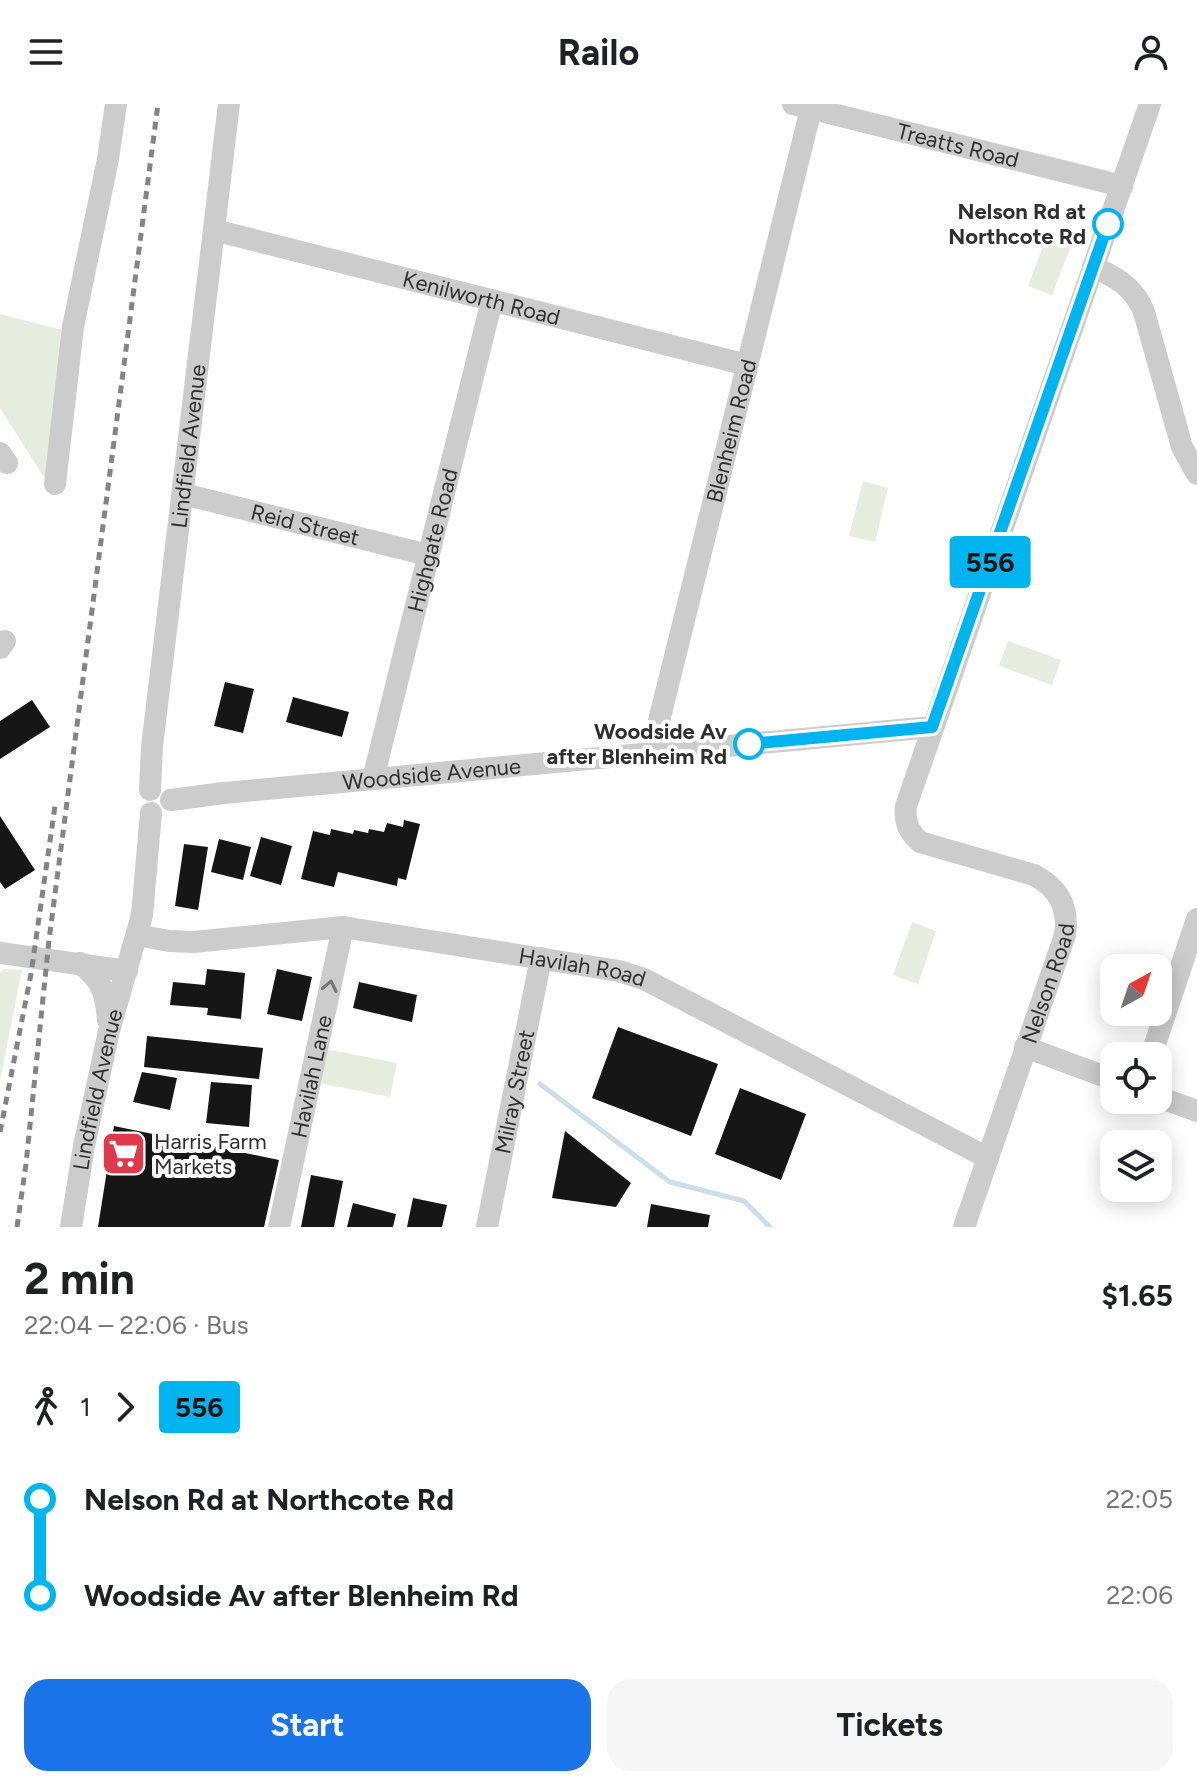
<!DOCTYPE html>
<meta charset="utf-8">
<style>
body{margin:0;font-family:Figtree,sans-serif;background:#f6f6f6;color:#202124;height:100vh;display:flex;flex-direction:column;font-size:30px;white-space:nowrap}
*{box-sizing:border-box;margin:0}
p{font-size:26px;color:#757577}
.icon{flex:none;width:44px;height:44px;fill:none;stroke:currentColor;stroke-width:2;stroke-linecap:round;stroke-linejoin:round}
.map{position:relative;height:1123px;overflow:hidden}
.side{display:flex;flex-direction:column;background:#fff;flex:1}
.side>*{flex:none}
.badge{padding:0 16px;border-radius:6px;font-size:28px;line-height:52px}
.needle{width:52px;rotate:40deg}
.tools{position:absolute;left:1100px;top:850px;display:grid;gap:16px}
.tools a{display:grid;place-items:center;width:72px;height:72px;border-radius:16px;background:#fff;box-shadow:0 4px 20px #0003;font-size:40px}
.map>.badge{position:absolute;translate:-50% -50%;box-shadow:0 0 0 4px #fff}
.legs{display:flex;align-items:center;gap:12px;height:88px;padding:0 24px;font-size:26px}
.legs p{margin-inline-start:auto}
.summary{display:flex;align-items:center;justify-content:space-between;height:136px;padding:0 24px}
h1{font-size:44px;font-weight:700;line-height:60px}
.primary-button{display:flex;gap:16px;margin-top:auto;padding:16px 24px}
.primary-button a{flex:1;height:92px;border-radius:24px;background:#1a73e8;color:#fff;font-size:32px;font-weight:700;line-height:92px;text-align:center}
.primary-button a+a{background:#f6f6f6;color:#202124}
ul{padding:0 24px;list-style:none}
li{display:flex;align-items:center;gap:28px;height:96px;font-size:30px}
li i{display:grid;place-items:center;width:12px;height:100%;margin:0 10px;background:currentColor}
li i::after{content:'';width:20px;height:20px;margin:-10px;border:6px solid;border-radius:50%;background:#fff}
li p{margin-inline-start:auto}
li:first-child i{background:linear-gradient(#0000 50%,currentColor 0)}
li:last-child i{background:linear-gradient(currentColor 50%,#0000 0)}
header{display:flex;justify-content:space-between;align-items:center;height:104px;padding:0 24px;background:#fff;font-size:36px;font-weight:700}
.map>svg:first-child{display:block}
</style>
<header><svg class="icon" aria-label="menu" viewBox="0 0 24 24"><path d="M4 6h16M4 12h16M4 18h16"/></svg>Railo<svg class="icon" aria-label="person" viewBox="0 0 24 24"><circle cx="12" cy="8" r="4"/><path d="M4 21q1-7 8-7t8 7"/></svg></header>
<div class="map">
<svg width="1197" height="1123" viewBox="0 0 1197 1123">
<rect width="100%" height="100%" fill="#fff"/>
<path fill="#e6ecde" d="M1048,129l24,10 -20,52 -24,-9z
M0,210l66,17 -19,151 -47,-74z
M863,377l25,7 -13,54 -26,-6z
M1008,537l53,19 -9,25 -53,-19z
M912,818l24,9 -18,53 -25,-9z
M5,865l17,1 -22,110v-108z
M326,945l71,14 -7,34 -70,-14z"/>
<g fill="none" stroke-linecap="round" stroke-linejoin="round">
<path stroke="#cbdfeb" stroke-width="5" d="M540,980l130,98 74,19 26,26"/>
</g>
<path fill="#161616" d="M225,578l29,7 -11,44 -29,-7z
M293,593l56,15 -7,25 -56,-15z
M32,596l18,27 -50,32v-38z
M0,712l35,54 -30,19 -5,-7z
M404,716l16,4 -14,56 -8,-2 -1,8 -59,-14 -4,15 -33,-8 12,-48 17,4 1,-6 22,5 1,-4 14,3 1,-4 15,3 3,-9 16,4z
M261,733l31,9 -11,39 -31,-9z
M219,735l32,8 -8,33 -32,-8z
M184,740l24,3 -10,63 -23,-4z
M207,865l38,4 -4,46 -34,-4 1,-7 -38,-3 3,-23 32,3z
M277,865l35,8 -10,44 -35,-7z
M359,878l58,13 -5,27 -59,-14z
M618,923l100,37 -27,72 -99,-38z
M147,932l116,12 -4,31 -115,-12z
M142,968l35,6 -7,32 -37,-8z
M211,978l41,3 -3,42 -43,-4z
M740,984l66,26 -25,66 -66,-26z
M114,1022l165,34 -15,67h-166z
M565,1027l66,52 -15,24 -64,-9z
M311,1071l32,6 -9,46h-33z
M413,1094l34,7 -5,22h-35z
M353,1099l43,11 -3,13h-46z
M651,1100l59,11 -2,12h-61z"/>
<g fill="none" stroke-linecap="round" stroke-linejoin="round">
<g stroke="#ccc" stroke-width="22">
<path id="s1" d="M793,0l329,82"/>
<path id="s2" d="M214,126l533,135"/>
<path d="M1093,163c22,9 42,21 51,45l38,135 15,27"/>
<path d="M0,349l7,10"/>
<path d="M55,380l18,-157 35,-168 8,-55"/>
<path id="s3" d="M183,390l245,61"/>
<path d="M0,544l5,-7"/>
<path id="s4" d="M651,649l160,-644"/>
<path id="s5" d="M373,675l119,-479"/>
<path id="s6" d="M150,686l2,-43 77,-643"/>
<path id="s7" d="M171,696l53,-7 708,-66"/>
<path id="s8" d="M137,831l32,6 25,1 149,-15 276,44 25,8 344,179"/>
<path d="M0,849l127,18"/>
<path d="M80,859c22,18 26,29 28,57"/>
<path d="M1025,943l89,33"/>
<path d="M1151,952l46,-137"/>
<path d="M1158,993l39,14"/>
<path id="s9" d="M71,1123l13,-81 25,-115 33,-116 9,-102"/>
<path id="s10" d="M279,1123l64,-300"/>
<path id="s11" d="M487,1123l54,-269"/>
<path id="s12" d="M964,1123l101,-292c4,-27 -6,-47 -31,-60l-114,-33c-12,-11 -16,-21 -14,-36l244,-702"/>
</g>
<path stroke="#848484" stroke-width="5" stroke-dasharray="8 6" stroke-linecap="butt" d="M0,1028l31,-158 24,-168
M17,1123l9,-63 23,-224 109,-836"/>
</g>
<defs><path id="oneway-chevron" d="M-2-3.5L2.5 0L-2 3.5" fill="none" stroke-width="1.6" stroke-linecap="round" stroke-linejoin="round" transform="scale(2)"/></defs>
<use stroke="#767676" href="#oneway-chevron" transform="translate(330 882) rotate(-78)"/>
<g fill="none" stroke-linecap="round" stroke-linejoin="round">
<defs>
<path id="line-1" d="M749,640l183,-17 176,-503"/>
</defs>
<use href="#line-1" stroke="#fff" stroke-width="18"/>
<use href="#line-1" stroke="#00b5ef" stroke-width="12"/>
</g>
<defs>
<symbol id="supermarket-square" viewBox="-11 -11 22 22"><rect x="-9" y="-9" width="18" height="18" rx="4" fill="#de3a4b" stroke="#fff"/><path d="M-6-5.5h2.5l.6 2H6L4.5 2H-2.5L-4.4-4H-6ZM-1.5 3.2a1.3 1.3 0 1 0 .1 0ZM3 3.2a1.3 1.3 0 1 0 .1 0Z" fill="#fff"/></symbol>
</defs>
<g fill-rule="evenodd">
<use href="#supermarket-square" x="98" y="1024" width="51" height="51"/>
</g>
<g fill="#fff" stroke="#00b5ef" stroke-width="4">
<circle cx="1108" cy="120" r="14"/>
<circle cx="749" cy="640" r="14"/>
</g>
<g text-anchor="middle" stroke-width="8" stroke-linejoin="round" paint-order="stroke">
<g font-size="22" fill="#2f2f2f" stroke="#fff">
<text dy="8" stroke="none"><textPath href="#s1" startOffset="170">Treatts Road</textPath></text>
<text dy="8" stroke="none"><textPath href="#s2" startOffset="276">Kenilworth Road</textPath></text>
<text dy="8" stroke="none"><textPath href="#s4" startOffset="332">Blenheim Road</textPath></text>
<text dy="8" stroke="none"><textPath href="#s6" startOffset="346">Lindfield Avenue</textPath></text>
<text dy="8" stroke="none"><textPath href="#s3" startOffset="126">Reid Street</textPath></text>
<text dy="8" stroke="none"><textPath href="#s5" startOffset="246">Highgate Road</textPath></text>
<text dy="8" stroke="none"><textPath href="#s7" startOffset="262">Woodside Avenue</textPath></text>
<text dy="8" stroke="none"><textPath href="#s8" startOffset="450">Havilah Road</textPath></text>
<text dy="8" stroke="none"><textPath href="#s12" startOffset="258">Nelson Road</textPath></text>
<text dy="8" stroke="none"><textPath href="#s10" startOffset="154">Havilah Lane</textPath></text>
<text dy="8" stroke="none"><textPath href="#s9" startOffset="140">Lindfield Avenue</textPath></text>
<text dy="8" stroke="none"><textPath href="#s11" startOffset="138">Milray Street</textPath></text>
</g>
<g font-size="22" font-weight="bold" fill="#2f2f2f" stroke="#fff" text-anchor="end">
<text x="1086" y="115">Nelson Rd at<tspan x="1086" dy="25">Northcote Rd</tspan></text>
<text x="727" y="635">Woodside Av<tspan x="727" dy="25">after Blenheim Rd</tspan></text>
</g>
<g font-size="22" fill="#2f2f2f" stroke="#fff" text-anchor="start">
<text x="154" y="1045">Harris Farm<tspan x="154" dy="25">Markets</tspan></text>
</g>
</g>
</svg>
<div class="tools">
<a><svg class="needle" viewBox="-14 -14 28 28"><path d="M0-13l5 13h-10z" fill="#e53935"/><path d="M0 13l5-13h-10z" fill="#757577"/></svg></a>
<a><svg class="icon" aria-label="locate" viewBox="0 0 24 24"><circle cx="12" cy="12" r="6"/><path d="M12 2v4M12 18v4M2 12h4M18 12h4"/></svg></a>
<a><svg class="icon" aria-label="layers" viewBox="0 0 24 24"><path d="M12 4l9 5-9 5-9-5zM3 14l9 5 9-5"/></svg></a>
</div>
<b class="badge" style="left:990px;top:458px;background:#00b5ef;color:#111">556</b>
</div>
<section class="side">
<div class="summary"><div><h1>2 min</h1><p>22:04 – 22:06 · Bus</p></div><b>$1.65</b></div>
<div class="legs"><svg class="icon" aria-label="walk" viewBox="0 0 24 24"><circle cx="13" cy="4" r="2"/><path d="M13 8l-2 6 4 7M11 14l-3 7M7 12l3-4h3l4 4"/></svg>1<svg class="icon" aria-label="forward" viewBox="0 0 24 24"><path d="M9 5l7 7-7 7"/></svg><b class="badge" style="background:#00b5ef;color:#111">556</b></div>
<ul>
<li><i style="color:#00b5ef"></i><b>Nelson Rd at Northcote Rd</b><p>22:05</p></li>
<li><i style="color:#00b5ef"></i><b>Woodside Av after Blenheim Rd</b><p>22:06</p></li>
</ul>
<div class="primary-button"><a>Start</a><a>Tickets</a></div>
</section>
